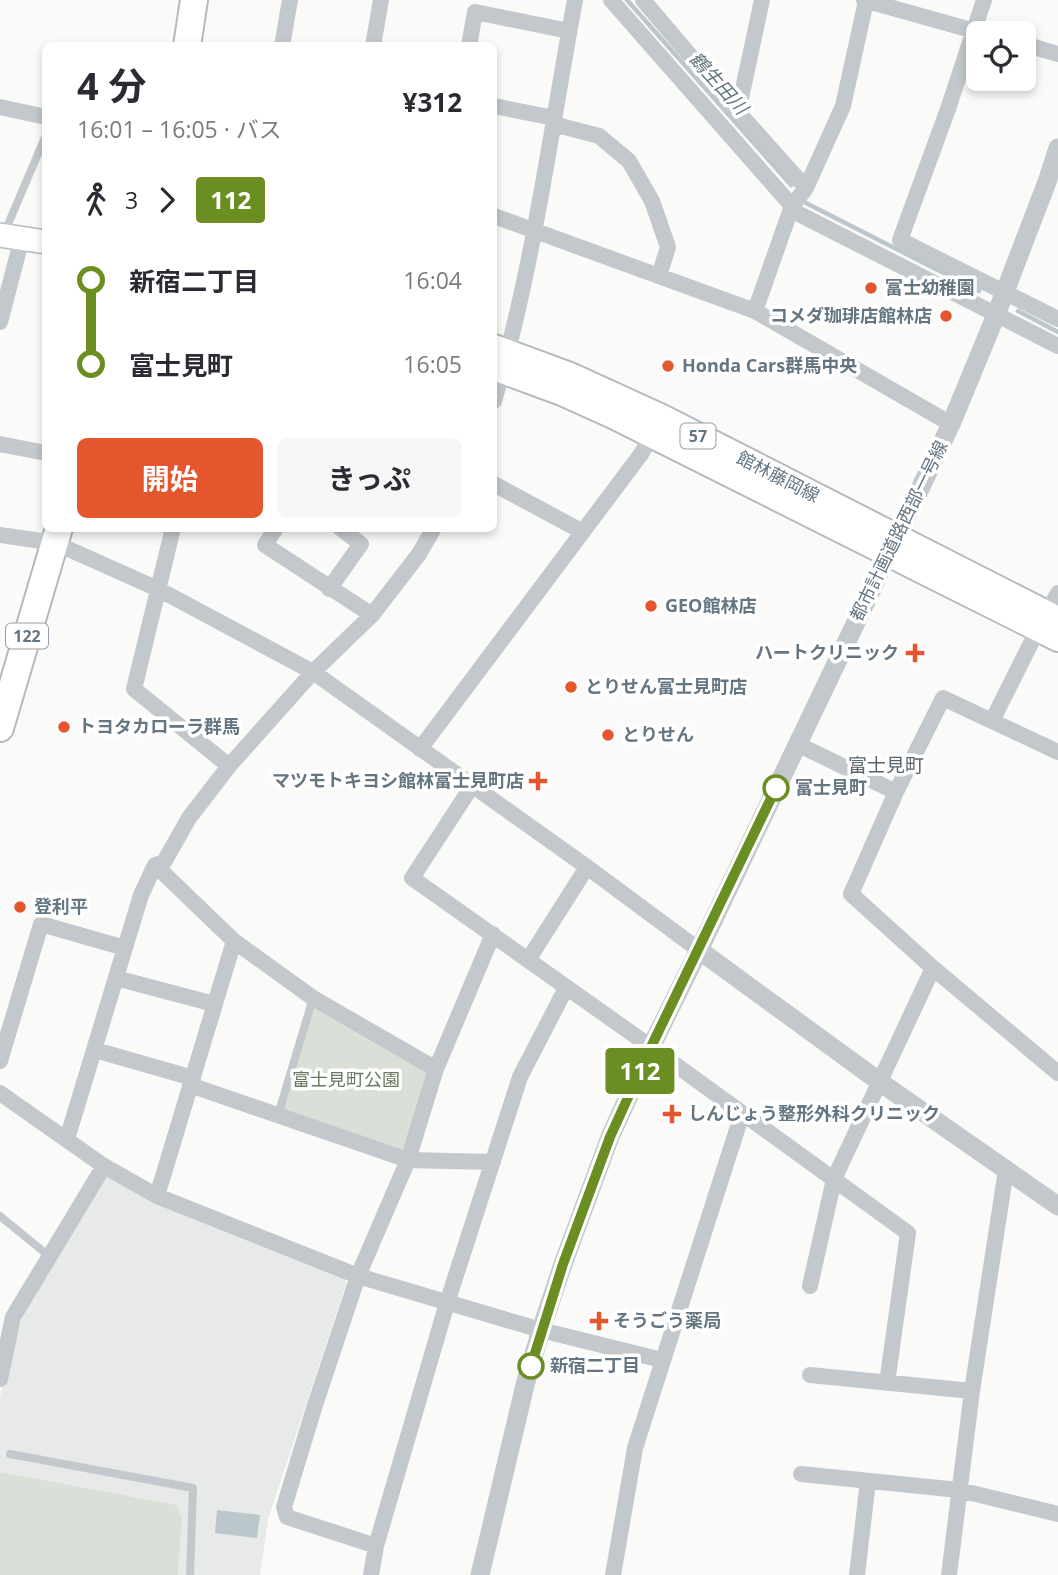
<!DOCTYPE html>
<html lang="ja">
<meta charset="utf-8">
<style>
body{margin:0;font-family:"Open Sans","Noto Sans JP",sans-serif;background:#f7f7f7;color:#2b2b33;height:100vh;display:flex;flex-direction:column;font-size:26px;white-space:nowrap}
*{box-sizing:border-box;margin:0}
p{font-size:23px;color:#7c7c81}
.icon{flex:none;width:38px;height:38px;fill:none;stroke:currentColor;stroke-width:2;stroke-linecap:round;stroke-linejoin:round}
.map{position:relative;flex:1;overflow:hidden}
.panel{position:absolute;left:42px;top:42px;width:455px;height:490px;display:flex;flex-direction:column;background:#fff;border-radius:10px;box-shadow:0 4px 10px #0003}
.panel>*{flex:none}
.badge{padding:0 14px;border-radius:5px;font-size:24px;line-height:46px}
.buttons{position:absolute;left:966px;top:21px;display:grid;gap:14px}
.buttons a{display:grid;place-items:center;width:70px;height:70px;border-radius:10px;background:#fff;box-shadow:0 4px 10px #0003;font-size:35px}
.map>.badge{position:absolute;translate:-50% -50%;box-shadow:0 0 0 4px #fff}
.legs{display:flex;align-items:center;gap:10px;height:77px;padding:0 35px;font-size:23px}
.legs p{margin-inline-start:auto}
.summary{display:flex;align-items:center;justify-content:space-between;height:119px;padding:0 35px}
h1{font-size:38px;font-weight:700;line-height:52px}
.primary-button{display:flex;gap:14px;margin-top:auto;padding:14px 35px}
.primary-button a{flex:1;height:80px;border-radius:10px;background:#e4572e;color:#fff;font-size:28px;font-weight:700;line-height:80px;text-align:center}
.primary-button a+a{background:#f7f7f7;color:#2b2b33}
ul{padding:0 35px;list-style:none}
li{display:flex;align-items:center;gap:24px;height:84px;font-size:26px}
li i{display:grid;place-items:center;width:10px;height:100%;margin:0 9px;background:currentColor}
li i::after{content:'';width:18px;height:18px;margin:-9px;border:5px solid;border-radius:50%;background:#fff}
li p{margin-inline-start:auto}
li:first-child i{background:linear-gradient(#0000 50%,currentColor 0)}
li:last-child i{background:linear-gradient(currentColor 50%,#0000 0)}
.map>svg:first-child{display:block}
</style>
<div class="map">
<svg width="1058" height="1575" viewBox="0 0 1058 1575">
<rect width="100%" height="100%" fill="#fafaf8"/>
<path fill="#e8e9e9" d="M105,1175l239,102 2,7 -78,235 -8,56h-82l4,-57 -182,-46v-75l7,-35 17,-49z"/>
<path fill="#dadfd7" d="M313,998l123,71 -28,91 -130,-45z
M0,1472l176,33 6,13 -4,57h-178z"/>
<path fill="#bbc7cb" d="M217,1510l43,5 -3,23 -42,-5z"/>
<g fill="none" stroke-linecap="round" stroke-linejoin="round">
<path stroke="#bbc7cb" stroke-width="4.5" d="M627,0l164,185
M806,203l173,88
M1018,311l40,21"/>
<defs>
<path id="secondary" d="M0,235l46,7"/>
<path id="primary" d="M494,347l76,28 92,42 396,202
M494,368l68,25 51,23 445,223"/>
<path id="trunk" d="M187,46l7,-46
M0,728l59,-200"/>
</defs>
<use href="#secondary" stroke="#b3babf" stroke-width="26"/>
<use href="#primary" stroke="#b5babe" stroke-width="28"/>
<use href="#trunk" stroke="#b4b9bd" stroke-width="30"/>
<path stroke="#c3c8cc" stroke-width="8" d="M7,233l2,-11 37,-87
M278,1115l35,-117
M0,1216l49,40
M10,1454l183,34 -3,87"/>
<path stroke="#c3c8cc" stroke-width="16" d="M611,0l188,214 259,132
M643,0l95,112 68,76 -14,18 -37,105
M864,0l118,33
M984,0l-36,109 -48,131 158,79
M1024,44l34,10
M282,46l8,-46
M373,46l8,-46
M469,46l6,-34 94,19
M494,106l60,12
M0,107l46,10
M738,112l24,-112
M553,124l46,12 30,25 23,40 16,46 -9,29
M806,188l37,-82 23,-105
M494,216l261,95 196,113
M0,322l22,-84
M494,401c39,-130 56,-267 81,-401
M0,444l46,9
M494,484l89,48
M173,528l-39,161 95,77
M276,528l-11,17 107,70
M0,535l55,8 103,46 155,83 274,195 112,83
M329,589l32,-45 -21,-16
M1047,613l11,-20
M992,721l46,-92
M797,744l99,48
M420,749l221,-295 11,-19
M1058,752l-115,-54 -47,94 -45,102 82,74 125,105
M472,786l-60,92 239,169 257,186 -21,150
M155,865l79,76 79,57 123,71
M528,960l59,-93
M116,978l98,26
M95,1050l98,28
M0,1061l41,-137 84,24
M190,1085l218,75 85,2
M0,1093l104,73 53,30 201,80 183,54 121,30
M67,1139l74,-244 14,-30 9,-3 25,-44 40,-52 84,-94 59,-57 47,-61 15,-26
M157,1196l77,-255
M810,1286l24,-107 99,-211
M810,1375l162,16
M0,1379l13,-62 91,-151
M801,1474l158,16 99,24
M376,1546l-89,-29 -3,-10 31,-102 43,-129 50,-116 28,-91 57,-135
M371,1575l5,-29 71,-243 73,-226 46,-89
M613,1575l22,-127 107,-334
M857,1575l11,-94
M949,1575l23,-184 34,-221"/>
<path stroke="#c3c8cc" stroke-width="19" d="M699,950l181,132 178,124
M480,1575l45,-190 16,-55 22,-66 47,-127 41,-90 48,-97 252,-526 45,-109 51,-133 11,-34"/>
<use href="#secondary" stroke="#fff" stroke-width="23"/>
<use href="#primary" stroke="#fff" stroke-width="24"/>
<use href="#trunk" stroke="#fff" stroke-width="26"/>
</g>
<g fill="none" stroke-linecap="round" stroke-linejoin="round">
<defs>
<path id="line-1" d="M531,1366l32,-102 47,-127 41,-90 125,-259"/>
</defs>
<use href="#line-1" stroke="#fff" stroke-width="16"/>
<use href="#line-1" stroke="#6b8e23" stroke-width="10"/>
</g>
<g fill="#e4572e" stroke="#fff" stroke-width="2.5">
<circle cx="871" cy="288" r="7"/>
<circle cx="946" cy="316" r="7"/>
<circle cx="668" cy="366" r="7"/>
<circle cx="651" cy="606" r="7"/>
<path d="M911.5 642.5h7v7h7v7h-7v7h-7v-7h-7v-7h7z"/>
<circle cx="571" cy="687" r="7"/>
<circle cx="64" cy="727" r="7"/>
<circle cx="608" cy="735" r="7"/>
<path d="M534.5 770.5h7v7h7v7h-7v7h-7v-7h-7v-7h7z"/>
<circle cx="20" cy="907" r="7"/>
<path d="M668.5 1103.5h7v7h7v7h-7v7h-7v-7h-7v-7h7z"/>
<path d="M595.5 1310.5h7v7h7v7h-7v7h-7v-7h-7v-7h7z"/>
</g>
<g fill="#fff" stroke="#6b8e23" stroke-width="3.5">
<circle cx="776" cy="788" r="12"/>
<circle cx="531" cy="1366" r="12"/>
</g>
<g text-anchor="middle" stroke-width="7" stroke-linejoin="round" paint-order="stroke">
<g fill="#fff" stroke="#939fa8" stroke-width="2">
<rect x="680.5" y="423.5" width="35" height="25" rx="5"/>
<rect x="6" y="623.5" width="42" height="25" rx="5"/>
</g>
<g font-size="16" font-weight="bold" fill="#657683">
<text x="698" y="442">57</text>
<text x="27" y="642">122</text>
</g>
<g font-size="18" font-weight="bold" fill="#657683" stroke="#fff" text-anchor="start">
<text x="885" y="294">富士幼稚園</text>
<text x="932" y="322" text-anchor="end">コメダ珈琲店館林店</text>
<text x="682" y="372">Honda Cars群馬中央</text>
<text x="665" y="612">GEO館林店</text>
<text x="899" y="659" text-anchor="end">ハートクリニック</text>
<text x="585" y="693">とりせん富士見町店</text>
<text x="78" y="733">トヨタカローラ群馬</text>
<text x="622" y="741">とりせん</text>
<text x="524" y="787" text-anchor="end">マツモトキヨシ館林富士見町店</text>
<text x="34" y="913">登利平</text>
<text x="688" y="1120">しんじょう整形外科クリニック</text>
<text x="613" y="1327">そうごう薬局</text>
</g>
<g font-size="18" fill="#657683" stroke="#fff">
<text transform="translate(778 477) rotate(27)" y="6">館林藤岡線</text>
<text transform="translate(899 531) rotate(-64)" y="6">都市計画道路西部一号線</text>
</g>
<g font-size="18" font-weight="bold" fill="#657683" stroke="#fff" text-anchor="start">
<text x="795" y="794">富士見町</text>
<text x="550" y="1372">新宿二丁目</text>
</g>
<g font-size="18" fill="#687a64" stroke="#fff">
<text x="346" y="1086">富士見町公園</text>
</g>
<g font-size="19" font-style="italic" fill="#60757c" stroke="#fff">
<text transform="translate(719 83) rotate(48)" y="7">鶴生田川</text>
</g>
<g font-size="19" fill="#57646e" stroke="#fff">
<text x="886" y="772">富士見町</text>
</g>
</g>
</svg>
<div class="buttons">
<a><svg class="icon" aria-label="locate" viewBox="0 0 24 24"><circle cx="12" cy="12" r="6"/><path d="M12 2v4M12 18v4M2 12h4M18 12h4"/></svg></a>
</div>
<b class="badge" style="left:640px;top:1071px;background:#6b8e23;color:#fff">112</b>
<section class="panel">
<div class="summary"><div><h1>4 分</h1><p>16:01 – 16:05 · バス</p></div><b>¥312</b></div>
<div class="legs"><svg class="icon" aria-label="walk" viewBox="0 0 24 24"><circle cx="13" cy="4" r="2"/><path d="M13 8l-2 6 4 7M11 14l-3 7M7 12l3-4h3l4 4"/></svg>3<svg class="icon" aria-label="forward" viewBox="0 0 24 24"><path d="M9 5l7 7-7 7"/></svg><b class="badge" style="background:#6b8e23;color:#fff">112</b></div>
<ul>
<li><i style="color:#6b8e23"></i><b>新宿二丁目</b><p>16:04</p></li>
<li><i style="color:#6b8e23"></i><b>富士見町</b><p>16:05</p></li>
</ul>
<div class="primary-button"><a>開始</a><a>きっぷ</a></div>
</section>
</div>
